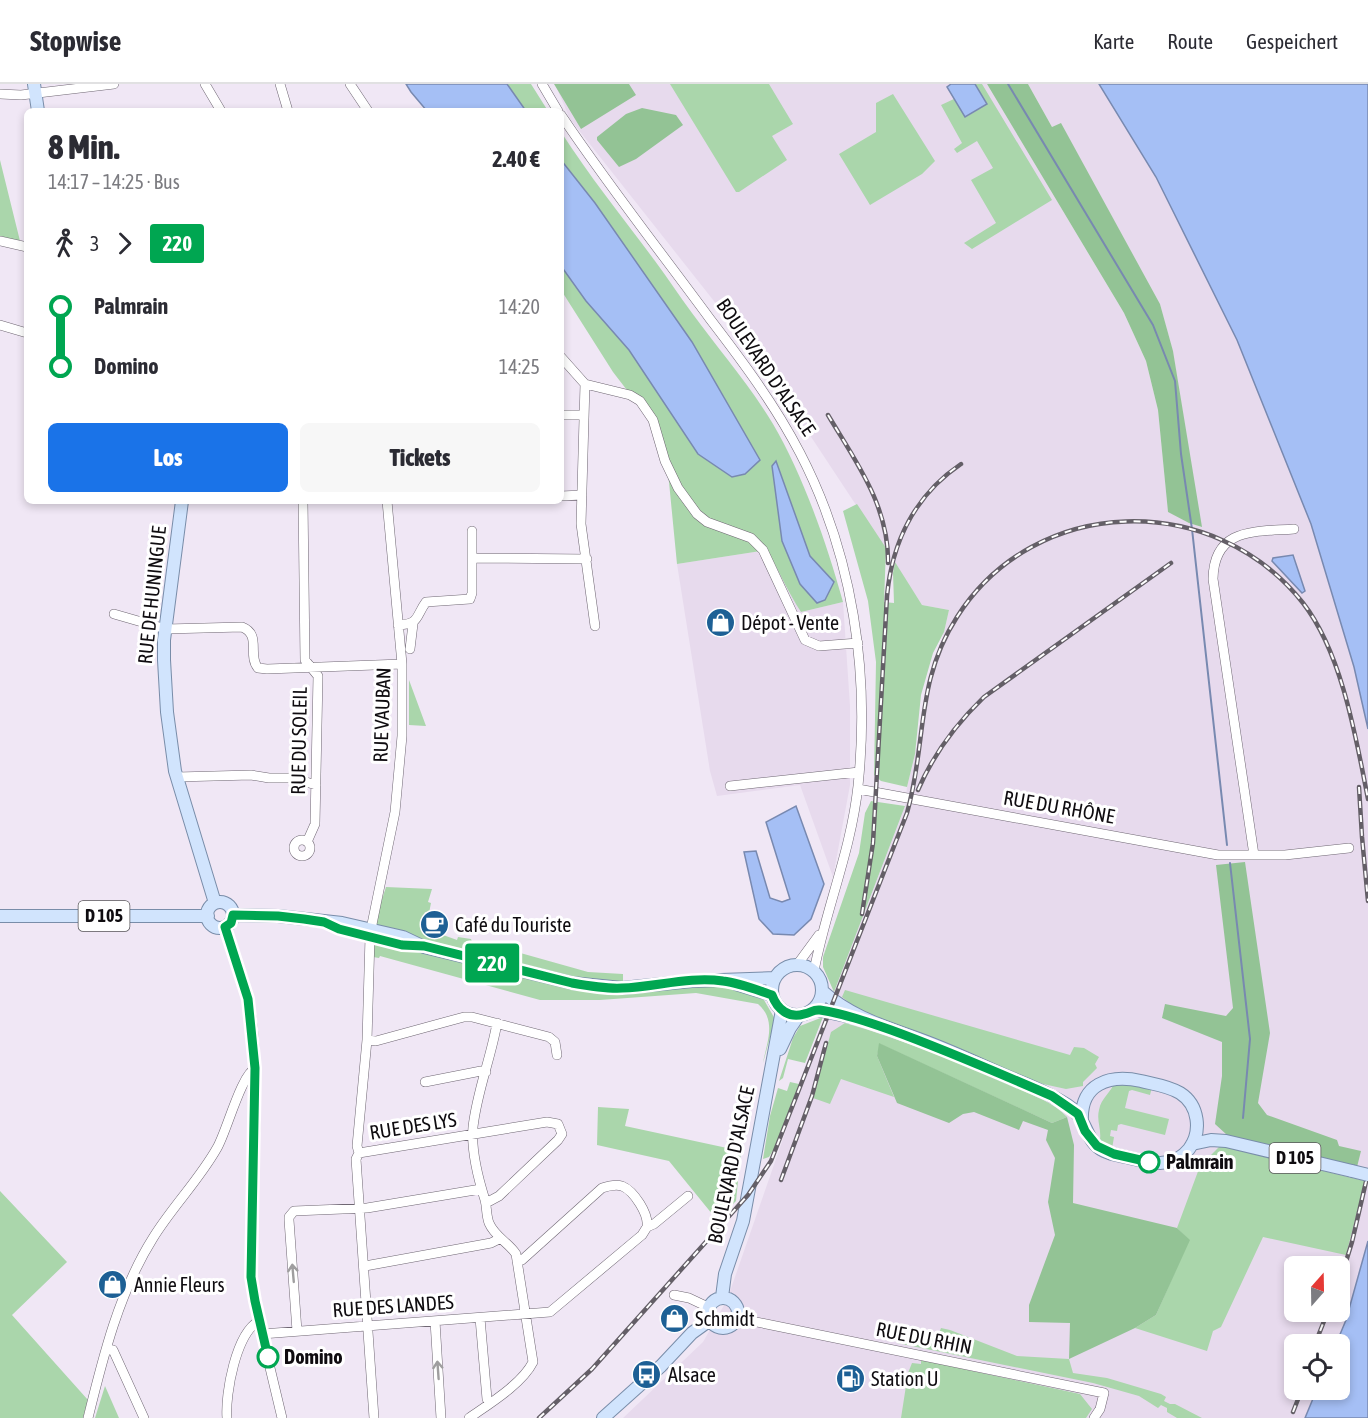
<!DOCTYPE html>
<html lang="de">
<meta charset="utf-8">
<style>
body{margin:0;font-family:"Asap Condensed",sans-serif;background:#f7f7f7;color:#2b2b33;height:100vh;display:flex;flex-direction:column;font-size:22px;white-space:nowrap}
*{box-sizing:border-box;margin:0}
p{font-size:20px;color:#7c7c81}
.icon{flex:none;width:33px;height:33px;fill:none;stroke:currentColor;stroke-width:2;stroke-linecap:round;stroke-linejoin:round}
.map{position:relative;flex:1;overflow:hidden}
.details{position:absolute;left:24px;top:24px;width:540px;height:396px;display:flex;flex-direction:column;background:#fff;border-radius:9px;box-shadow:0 3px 9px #0003}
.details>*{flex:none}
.badge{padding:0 12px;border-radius:4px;font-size:21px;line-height:39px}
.needle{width:39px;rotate:20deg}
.buttons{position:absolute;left:1284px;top:1172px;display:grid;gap:12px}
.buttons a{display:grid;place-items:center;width:66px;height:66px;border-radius:9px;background:#fff;box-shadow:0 3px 9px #0003;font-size:30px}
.map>.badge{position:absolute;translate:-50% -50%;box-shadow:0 0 0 3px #fff}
.legs{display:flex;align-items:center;gap:9px;height:66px;padding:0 24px;font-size:20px}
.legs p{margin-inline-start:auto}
.overview{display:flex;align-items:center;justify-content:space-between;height:102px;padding:0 24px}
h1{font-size:33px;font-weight:800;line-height:45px}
.action{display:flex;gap:12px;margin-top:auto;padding:12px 24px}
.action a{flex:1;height:69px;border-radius:9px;background:#1a73e8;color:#fff;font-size:24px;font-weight:800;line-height:69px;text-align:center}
.action a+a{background:#f7f7f7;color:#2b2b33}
ul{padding:0 24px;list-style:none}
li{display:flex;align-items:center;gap:21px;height:60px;font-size:22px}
li i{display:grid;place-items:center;width:9px;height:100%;margin:0 8px;background:currentColor}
li i::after{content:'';width:15px;height:15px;margin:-8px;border:4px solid;border-radius:50%;background:#fff}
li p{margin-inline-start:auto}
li:first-child i{background:linear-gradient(#0000 50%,currentColor 0)}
li:last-child i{background:linear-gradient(currentColor 50%,#0000 0)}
header{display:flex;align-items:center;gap:36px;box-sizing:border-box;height:84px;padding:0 30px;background:#fff;border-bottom:2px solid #e1e1e2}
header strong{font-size:28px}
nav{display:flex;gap:33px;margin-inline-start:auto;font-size:21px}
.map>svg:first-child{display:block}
</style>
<header>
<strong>Stopwise</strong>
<nav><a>Karte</a><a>Route</a><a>Gespeichert</a></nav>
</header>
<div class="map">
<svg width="1368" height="1334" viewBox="0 0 1368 1334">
<rect width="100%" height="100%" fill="#f0e7f5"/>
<path fill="#e7daed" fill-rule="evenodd" d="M555,0h432l137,229 22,48 12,49 10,102 33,15 -28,-175 -13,-48 -99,-180 -9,3 -24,-43h71l57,93 81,163 74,184 43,143 14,62v512l-22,79 -10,24h-42v45h23l-12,29h-682l80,-76 24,-42 107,-308 71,-186 2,-19 42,-177 -27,-5 -163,-247 -189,-239zM1294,1182h46v45h-46z
M768,466l33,62 42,-10 7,104v79l-17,92 -33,-92 -83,11 -7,-25 -33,-207z"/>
<path fill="#aad6ab" d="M507,0h24l17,27h-22z
M670,0h99l24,40 -21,12 15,24 -48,32h-3z
M975,0h7l70,116 -80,49 -8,-6 32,-20 -25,-43 22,-12 -16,-27 -20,12 -3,-4 8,-6 -21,-38 13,-6 12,18 21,-13z
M893,10l42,67 -13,13 -52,31 -31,-51 37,-22v-29z
M561,48c29,45 62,86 94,129 13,17 24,35 37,52 27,37 57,71 81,111 30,51 54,120 70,178l-42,10c-13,-20 -22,-41 -34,-62l-90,14 -8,-82 -9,-49 -47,-61 -52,-82v-24l25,35 43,49 131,110 -68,-118 -97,-139 -34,-43z
M0,76l20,81 -20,-5z
M857,420l29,44 -2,54 10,1 -1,-30 2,-11 27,43 27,5 -5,22 -11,21 -12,42 -6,59 -8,33 -26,-6 -7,-6 2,-113 -8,-61 -25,-90z
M409,596l17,46 -17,-1z
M871,717l34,5 -71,186 -11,-25v-10l36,-104 6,-40z
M386,803l46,2 -4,13 3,1 -2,10 -4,-1 -4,15 36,13 1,-3 13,2 6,16 -94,-25 -7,-6v-7z
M376,857l200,48 26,4h22l72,-8 21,1 37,8 1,3 9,3 11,19 -12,44c4,-22 14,-42 -5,-59l-62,-11 -96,7h-60l-160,-44 -1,2 -6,-1v-12z
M485,859l103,29 35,2v7c-31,7 -76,-7 -106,-17 -11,-4 -21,-5 -31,-12z
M845,906l225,65 4,-8 10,1 15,9 -4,7 2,4 -14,14v4l-17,3 -23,-5 -171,-67 -16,-9 -14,-11z
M823,933l-18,46 -17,-4 -5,19 -4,3 14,-43 7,-12z
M845,939c59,17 114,39 170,64 17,8 40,16 52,30l-15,6 -172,-79 -3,12 17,41 -53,-18 -11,25 -17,-6 18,-66z
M1115,997l37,6 -2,8 -18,-5 -3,1 -4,17 44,11 -4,16 -44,-11 -3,1 -1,6 -6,-1 -1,6 4,1 -2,12 -13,-6c4,-11 -3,-21 0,-33 2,-12 12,-17 16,-29z
M790,998l9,2 -22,60 -8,13 -6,2 7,-43 8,-28 9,3z
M598,1023l31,2 -4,17 116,25 -5,50 -19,19 -48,-59 -72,-16z
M1220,1062l145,35 -19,74 -83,-18 -42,90 -8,4 -6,20 -72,-23 21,-13 33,-75 -12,-12 23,-62z
M0,1107l67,71 -55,53 76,85 -5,18h-83z
M941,1244l9,2 67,26 52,3 4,14 34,5 54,16 5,3 -2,4 6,3h5l27,14h-25l-10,-6v-4l-6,-3 -3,3 -19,-12 -46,-13 -196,-40 -3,-9 16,5 28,-3z
M921,1276l159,34 12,15 -6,9h-185l7,-45 4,-10 9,1z
M105,1302l14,32h-24z"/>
<path fill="#93c395" d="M554,0h75l7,11 -55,34z
M987,0h41l24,43 9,-4 99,181 13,47 29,176 -13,-4 -21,-11 -10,-102 -12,-49 -22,-48z
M642,24l34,7 7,10 -47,34 -17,8 -22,-27v-3l29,-23z
M1245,778l25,171 -12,70 9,12 70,25 2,6 22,5 -4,16 -130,-32 -12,-11 7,-48v-34l-60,-24 3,-14 61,12 7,-8 -17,-143z
M879,959l173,80 15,-6 7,28 -1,58 104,25 13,12 -34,75 -21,13 -66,31 1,-36 -41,-1v-17l26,-70 -7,-33 7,-44 -9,-18 2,-10 -25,-9 -4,9 -45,-18 -11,2 -14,9 -52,-20 -20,-47z"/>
<path fill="#a5bff5" stroke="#7889b0" stroke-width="1.5" d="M406,0h101l19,27h-99l-16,-19z
M951,0h24l12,20 -22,13 -18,-30z
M1099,0h269v645l-14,-62 -43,-143 -74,-184 -81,-163z
M561,76l34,43 97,139 68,118 -15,14 -13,3 -34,-23 -69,-104 -43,-49 -25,-35z
M776,377l34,95 24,26 -9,18 -8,3 -17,-19 -18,-43 -10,-75z
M1293,471l12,36 -3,2 -30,-32 1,-3z
M796,722l28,78 -13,35 -17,16 -21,-1 -14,-15 -15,-67 12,-1 14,47 12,4 8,-3 -24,-77z
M1368,1157v177h-63l12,-29h23v-45h-4l10,-24z"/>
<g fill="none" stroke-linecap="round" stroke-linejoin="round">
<path stroke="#7889b0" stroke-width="2" d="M1008,0l145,241 22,56 6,73 11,75 35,316
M1230,779l20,176 -7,79"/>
<defs>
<path id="minor" d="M205,0l16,27
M280,0l8,27
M350,0l18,27
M542,0l16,27
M0,10l21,1 93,-11
M561,31c47,70 99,136 149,204 33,43 65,86 90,134 53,102 70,220 58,333 -7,65 -32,122 -44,185
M0,157l27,6
M0,241l27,8
M561,273l24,27
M585,300l45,11 10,6 13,19 12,41 13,27 19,26 10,8 44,16 12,12 42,90 14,6 39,-3
M585,300l-4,140 14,102
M561,331h22
M561,412l21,-1
M303,417l2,159 13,16 -3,148 -8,18
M473,474l114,1
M114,530l52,15 76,-2c20,8 5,28 16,41l9,1 135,-5
M398,541c22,-1 17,-8 28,-23l44,-3 2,-6v-62
M410,565l3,-25
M177,693l74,-2 18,3h24l23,7
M730,702l129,-14
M858,705l360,66h67l64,-7
M294 764a8 8 0 1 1 16 0a8 8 0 1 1-16 0Z
M1254,771l-41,-276c1,-52 42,-47 81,-50
M225,843c7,25 19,49 24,75 16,90 -1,183 2,275l3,24 28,117
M371,845l24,-117 7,-76v-72l-15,-163
M370,853l-3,103 -10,106 2,7 -3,6 18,259
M797,881l22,-30
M367,956l9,1 88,-24h8l77,20 6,5 2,13
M425,998l56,-11 5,1
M359,1069l188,-31 11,2 4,10 -4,6 -59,56 -13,7
M517,1177l5,-1 80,-72c6,-2 13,-4 20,-2 12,5 27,28 25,41
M365,1182l126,-23 8,-4
M674,1211l15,3 19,9
M480,1234l7,81 3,4
M737,1234l367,75 -4,16 -6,9
M435,1237l6,97
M297,1247l-8,-111v-3l5,-6 73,-3 114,-19
M262,1250l288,-22 92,-77 5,-8 7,-3 34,-28
M107,1265l6,1 31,68
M88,1334c15,-61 31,-126 65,-180 19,-31 46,-58 64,-90 10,-17 24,-74 39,-80
M227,1334c-2,-24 9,-85 32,-97
M469,1334c20,-14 53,-34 64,-56l-17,-108c-8,-12 -21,-17 -27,-31 -3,-8 -2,-16 -4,-23 -7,-22 -14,-50 -12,-73 4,-36 18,-69 24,-104"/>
<path id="major" d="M34,0l4,27
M182,417l-18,139v20l3,52 8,59 40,132
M207 831a13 13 0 1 1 26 0a13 13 0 1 1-26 0Z
M233,831l45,1 64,7 61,14 21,10 148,36 50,5 70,-7 83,-3
M0,832h208
M772 906a25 25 0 1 1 50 0a25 25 0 1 1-50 0Z
M736,900l36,11
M822,907c31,28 68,37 105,51 29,11 56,24 84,36 15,6 31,12 46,21 7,4 16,8 21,16 10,13 10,28 26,36 8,4 18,5 26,7 21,5 43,11 59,-9 13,-17 10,-44 -9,-56 -11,-7 -27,-9 -39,-12 -32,-7 -61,3 -59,40
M813,925l38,8
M780,965l10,-21 9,-13
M1192,1060l19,-4 15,1 126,30
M722,1213l3,-23 18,-53 39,-211
M708 1229a15 15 0 1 1 30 0a15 15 0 1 1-30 0Z
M603,1334l58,-52 31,-33 18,-13"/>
</defs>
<use href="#minor" stroke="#6f6773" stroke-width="10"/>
<use href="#major" stroke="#798da9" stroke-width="14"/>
<use href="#minor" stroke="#fff" stroke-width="9"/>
<use href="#major" stroke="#d1e4fd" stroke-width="12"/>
<defs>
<path id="rail" d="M828,331c28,47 61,91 60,148
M1359,703l3,50 6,64
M918,706c15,-35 38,-66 66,-93l187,-134
M862,830l11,-71 14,-247c5,-54 28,-101 74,-132
M781,1096l31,-84 14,-53
M1340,1197l12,-39 16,-69
M1315,1260l13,-33
M1293,1328l9,-23
M539,1334l53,-49 156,-174 23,-34 136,-348c20,-70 8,-131 50,-196 78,-123 257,-127 346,-14 39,50 53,135 65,196"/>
</defs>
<use href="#rail" stroke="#645f67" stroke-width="4.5"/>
<use href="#rail" stroke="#fff" stroke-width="2" stroke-dasharray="7" stroke-linecap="butt"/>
<defs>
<path id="major-bridge" d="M1352,1087l16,4"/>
</defs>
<use href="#major-bridge" stroke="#798da9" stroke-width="14" stroke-linecap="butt"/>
<use href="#major-bridge" stroke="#d1e4fd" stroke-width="12"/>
</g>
<defs><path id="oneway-shaft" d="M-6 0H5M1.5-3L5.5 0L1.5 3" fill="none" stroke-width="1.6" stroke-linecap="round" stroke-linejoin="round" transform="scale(1.5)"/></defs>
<g stroke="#9f9e9f">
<use href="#oneway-shaft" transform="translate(293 1189) rotate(-95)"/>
<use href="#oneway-shaft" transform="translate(438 1286) rotate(-94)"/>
</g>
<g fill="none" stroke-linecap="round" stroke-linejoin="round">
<defs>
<path id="line-1" d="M268,1273l-13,-56 -4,-24 4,-209 -7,-69 -23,-72 6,-4 2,-8 45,1 26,3 20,3 15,7 63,16 22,1 148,37c17,3 34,6 50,5 33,-1 68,-12 101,-7 17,2 34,9 49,14 5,14 17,24 32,19 7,-1 9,-5 16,-4 25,4 48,12 71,20 55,20 108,43 161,66l26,18 7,17 12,15 17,8 35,8"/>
</defs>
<use href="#line-1" stroke="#fff" stroke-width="14"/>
<use href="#line-1" stroke="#00a651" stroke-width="9"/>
</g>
<defs>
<symbol id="shop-disc" viewBox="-11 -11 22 22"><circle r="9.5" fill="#1d6095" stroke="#fff"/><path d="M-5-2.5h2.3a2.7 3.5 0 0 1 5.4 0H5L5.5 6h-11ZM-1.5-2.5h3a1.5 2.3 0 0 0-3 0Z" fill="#fff"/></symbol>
<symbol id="cafe-disc" viewBox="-11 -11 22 22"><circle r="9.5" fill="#1d6095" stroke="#fff"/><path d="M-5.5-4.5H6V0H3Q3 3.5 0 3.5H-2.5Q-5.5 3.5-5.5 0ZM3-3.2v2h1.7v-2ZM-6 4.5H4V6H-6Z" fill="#fff"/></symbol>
<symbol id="bus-disc" viewBox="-11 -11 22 22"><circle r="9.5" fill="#1d6095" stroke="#fff"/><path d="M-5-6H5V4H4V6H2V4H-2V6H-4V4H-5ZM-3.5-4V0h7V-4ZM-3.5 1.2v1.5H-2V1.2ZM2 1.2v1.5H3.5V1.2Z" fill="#fff"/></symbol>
<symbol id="fuel-disc" viewBox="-11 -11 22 22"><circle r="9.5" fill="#1d6095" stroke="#fff"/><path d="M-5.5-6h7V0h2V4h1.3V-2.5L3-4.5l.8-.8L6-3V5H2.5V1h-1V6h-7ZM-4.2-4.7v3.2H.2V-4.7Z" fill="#fff"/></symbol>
</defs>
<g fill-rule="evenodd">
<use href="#shop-disc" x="704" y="522" width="33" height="33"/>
<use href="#cafe-disc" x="418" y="824" width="33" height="33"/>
<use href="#shop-disc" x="96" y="1184" width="33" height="33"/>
<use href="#shop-disc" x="658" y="1218" width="33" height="33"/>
<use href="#bus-disc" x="630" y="1274" width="33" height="33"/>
<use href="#fuel-disc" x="834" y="1278" width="33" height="33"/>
</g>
<g fill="#fff" stroke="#00a651" stroke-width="3">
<circle cx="1149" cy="1078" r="10"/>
<circle cx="268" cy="1273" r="10"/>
</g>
<g text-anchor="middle" stroke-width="6" stroke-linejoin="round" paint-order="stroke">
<g fill="#fff" stroke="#575558" stroke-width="1.5">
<rect x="78.5" y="817" width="51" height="30" rx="4.5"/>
<rect x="1269.5" y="1059" width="51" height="30" rx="4.5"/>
</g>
<g font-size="18" font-weight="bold" fill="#0f0c10">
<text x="104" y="838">D 105</text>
<text x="1295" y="1080">D 105</text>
</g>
<g font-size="20" fill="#0f0c10" stroke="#fff">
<text transform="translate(766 283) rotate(56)" y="7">BOULEVARD D'ALSACE</text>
<text transform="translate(152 511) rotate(-84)" y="7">RUE DE HUNINGUE</text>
<text transform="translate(382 631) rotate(-88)" y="7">RUE VAUBAN</text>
<text transform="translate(299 657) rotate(-89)" y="7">RUE DU SOLEIL</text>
<text transform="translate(1059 723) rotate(10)" y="7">RUE DU RHÔNE</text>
<text transform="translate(413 1042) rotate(-9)" y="7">RUE DES LYS</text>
<text transform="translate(731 1081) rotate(-78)" y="7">BOULEVARD D'ALSACE</text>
<text transform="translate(393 1222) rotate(-4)" y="7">RUE DES LANDES</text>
<text transform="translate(924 1254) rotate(11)" y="7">RUE DU RHIN</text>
</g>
<g font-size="20" fill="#0f0c10" stroke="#fff" text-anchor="start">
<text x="741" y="546">Dépot - Vente</text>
<text x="455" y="848">Café du Touriste</text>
<text x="134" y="1208">Annie Fleurs</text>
<text x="695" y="1242">Schmidt</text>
<text x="668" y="1298">Alsace</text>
<text x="871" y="1302">Station U</text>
</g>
<g font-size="20" font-weight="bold" fill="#0f0c10" stroke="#fff" text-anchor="start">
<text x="1166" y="1085">Palmrain</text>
<text x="284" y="1280">Domino</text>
</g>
</g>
</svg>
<div class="buttons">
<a><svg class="needle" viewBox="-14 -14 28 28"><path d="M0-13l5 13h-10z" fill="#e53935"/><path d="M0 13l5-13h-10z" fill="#7c7c81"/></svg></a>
<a><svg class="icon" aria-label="locate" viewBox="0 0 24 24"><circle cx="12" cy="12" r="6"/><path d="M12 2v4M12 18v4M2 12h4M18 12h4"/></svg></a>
</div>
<b class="badge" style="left:492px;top:879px;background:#00a651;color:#fff">220</b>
<section class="details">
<div class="overview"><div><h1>8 Min.</h1><p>14:17 – 14:25 · Bus</p></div><b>2.40 €</b></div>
<div class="legs"><svg class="icon" aria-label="walk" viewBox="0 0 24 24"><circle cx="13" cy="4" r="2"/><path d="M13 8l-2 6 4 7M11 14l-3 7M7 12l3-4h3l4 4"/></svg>3<svg class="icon" aria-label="forward" viewBox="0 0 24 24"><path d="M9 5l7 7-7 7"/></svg><b class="badge" style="background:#00a651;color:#fff">220</b></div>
<ul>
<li><i style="color:#00a651"></i><b>Palmrain</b><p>14:20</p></li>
<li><i style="color:#00a651"></i><b>Domino</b><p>14:25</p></li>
</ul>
<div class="action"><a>Los</a><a>Tickets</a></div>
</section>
</div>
